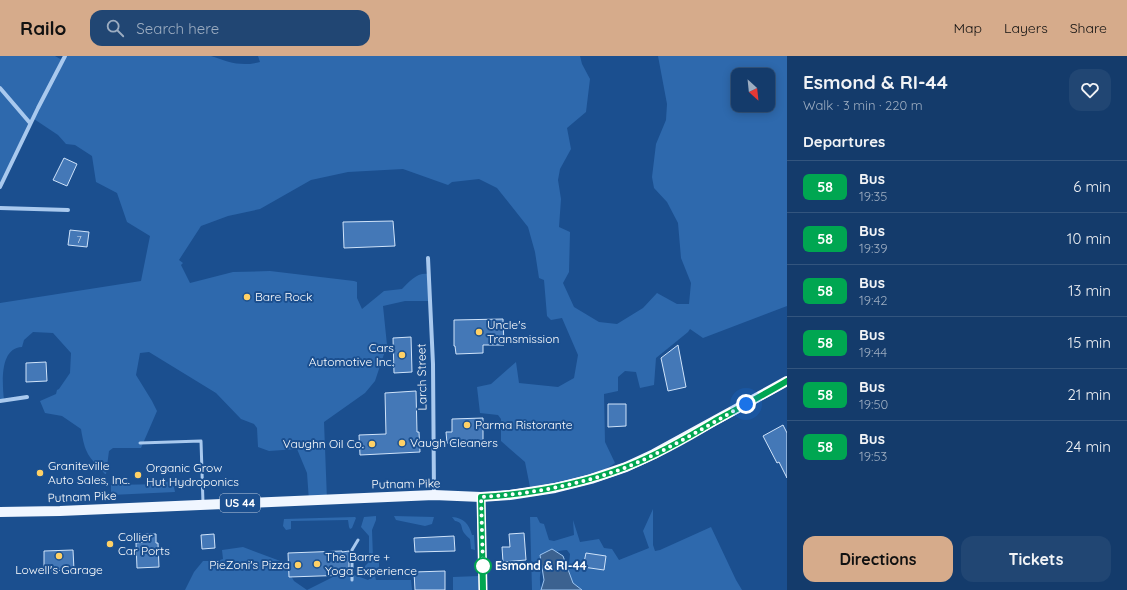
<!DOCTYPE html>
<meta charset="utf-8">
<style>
body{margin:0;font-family:Quicksand,sans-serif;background:#214673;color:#f1f3f6;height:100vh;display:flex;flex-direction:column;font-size:15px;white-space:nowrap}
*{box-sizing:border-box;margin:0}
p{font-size:13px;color:#9dadc1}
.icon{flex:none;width:22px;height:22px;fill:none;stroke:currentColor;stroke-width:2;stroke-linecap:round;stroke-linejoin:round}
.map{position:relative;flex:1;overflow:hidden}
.drawer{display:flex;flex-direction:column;background:#143b6b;width:340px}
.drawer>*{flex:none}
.badge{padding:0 8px;border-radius:6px;font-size:14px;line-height:26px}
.needle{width:26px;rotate:153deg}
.tools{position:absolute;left:731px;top:12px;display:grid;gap:8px}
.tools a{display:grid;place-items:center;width:44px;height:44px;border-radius:8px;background:#143b6b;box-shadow:0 2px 10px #0003,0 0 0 1px #33557e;font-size:20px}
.you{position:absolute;width:20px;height:20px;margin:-10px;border:3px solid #fff;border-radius:50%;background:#1a73e8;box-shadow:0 0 0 6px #1a73e833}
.map>.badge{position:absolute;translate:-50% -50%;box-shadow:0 0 0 2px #fff}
h2{padding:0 16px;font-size:15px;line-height:36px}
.round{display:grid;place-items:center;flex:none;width:42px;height:42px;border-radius:12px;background:#214673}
.overview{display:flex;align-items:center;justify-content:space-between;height:68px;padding:0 16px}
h1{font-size:19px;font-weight:800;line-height:30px}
.cta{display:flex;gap:8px;margin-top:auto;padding:8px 16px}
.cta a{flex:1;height:46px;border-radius:12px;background:#d6ab8b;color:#111;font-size:16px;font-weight:800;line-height:46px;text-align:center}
.cta a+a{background:#214673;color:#f1f3f6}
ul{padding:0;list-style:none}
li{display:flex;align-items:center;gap:12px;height:52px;padding:0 16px;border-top:1px solid #33557e}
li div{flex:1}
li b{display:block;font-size:15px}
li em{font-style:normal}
li .badge{min-width:44px;font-weight:700;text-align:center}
header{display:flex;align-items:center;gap:24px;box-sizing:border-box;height:56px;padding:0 20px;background:#d6ab8b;color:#111}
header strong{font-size:19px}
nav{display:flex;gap:22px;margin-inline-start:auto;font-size:14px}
.search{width:280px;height:36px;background:#214673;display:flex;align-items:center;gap:10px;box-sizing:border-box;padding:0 14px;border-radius:12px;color:#9dadc1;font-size:15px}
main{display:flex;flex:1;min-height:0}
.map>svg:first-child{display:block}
</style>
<header>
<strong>Railo</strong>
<div class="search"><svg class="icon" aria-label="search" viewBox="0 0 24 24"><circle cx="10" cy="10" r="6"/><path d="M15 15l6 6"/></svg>Search here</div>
<nav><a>Map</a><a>Layers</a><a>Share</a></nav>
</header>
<main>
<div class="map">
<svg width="787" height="534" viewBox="0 0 787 534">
<rect width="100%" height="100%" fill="#1b4f8f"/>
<path fill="#2e69ad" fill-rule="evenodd" d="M0,0h55l7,4 4,-4h145c18,6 29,11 49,6l-2,-6h322l2,8 8,15 -4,33 -19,16 4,21 -11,20 -2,11 3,19 -2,28 11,5 -1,40 -6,11 11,24 25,15 18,2 26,-16 14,-15 20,11h12l2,-21 -10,-25 -3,-35 -11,-21 -13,-14 -2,-11 4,-33 10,-24 1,-16 -9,-48h129v250l-84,32 -13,-9 -2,3 -32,26 -2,27 -14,3 -4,-16 -11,-1 -7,6v14l-14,3 1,48 10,21 -18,12 -13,5 -54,7 -5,-25 -24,-21v-22l-3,-4 -18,-2 -3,-26 14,-3 25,-22 3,21 39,4 16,-9 4,-23 -16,-37 -11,2 -4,-4 -3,-36 -5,-2 -4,-26 -7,-25 -31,-39 -18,-9 -27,3 -4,3 -45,-16 -55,3 -37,8 -51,29 -32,7 -27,10 -22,34 4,3 -2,2 9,18 43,-11 37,-1 84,10 3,1v16l5,11 22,-18 18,-2c8,-8 15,-17 27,-15l1,27h-25l-22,5 4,39 -12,36 -10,12 -41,29 3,78 -18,1 -2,-28 -10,-24 -28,2 -11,-4 -1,-19 -3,-4 -13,-5 -25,-26 -67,-41 -9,1 -4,22 16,26 5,10 -16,37h-28l-4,3 -3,23h-1c-17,-18 -20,-20 -24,-45l-19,-13 -17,-3 -5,-12 16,-7 1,-4 2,-1 11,-16 1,-20 -18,-20 -20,-1 -9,8 -2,7c-22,1 -20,34 -18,53l-4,1v-98l141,-22 9,-45 -23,-14 -10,-29 -21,-11 -4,-26 -17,-11 -9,-1 -8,-9 -24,-16 -34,71zM738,19h30v30h-30z
M166,425l4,2 4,4 1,5 -64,3v-10l54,-1z
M653,453v36l2,6 5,-1 51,-23 25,53 6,10h-165l-9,-14 2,-22 -3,-4c-23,0 -30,21 -26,40h-9l-2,-73h7l3,6 4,1 5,16 5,1 20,-6 -1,-15 7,22 19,-3 5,9 8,1 7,11 30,-12 -6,-17z
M376,460v4l-4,10 1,28h6v18h-4l1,4h35l1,10h-227l9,-18 9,-11h14l6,-2 -1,-9 21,-3 40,15 11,19 13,9 42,-21 5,6 14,5 4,-3 -1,-3h-6v-8l4,-4v-26l-8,-9 3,-10z
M394,460l40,1 -2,7 -7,2 -29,-6z
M355,461l1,1 -4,10 -2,1 -1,-2 -1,-7 -57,1v8l-5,1 -3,-4 1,-7z
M452,461c12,1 17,7 20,18h2l1,15 -4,-1 -1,-10c-2,-2 -4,-3 -5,-5 -5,-5 -1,-12 -10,-13z
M479,520l5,14h-31v-13z"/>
<path fill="#3c6290" stroke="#9cc4f0" d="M552,493l11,7 10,27 9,7h-41l3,-10 -4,-25z"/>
<path fill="#4478b7" stroke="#cfe3fa" d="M64,102l13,6 -10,22 -14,-6z
M393,165l2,25 -51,2 -1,-26z
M70,174l19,2 -2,15 -19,-2z
M503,263l1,26h-21v8l-27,1 -1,-8h-1v-26z
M411,281l1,35 -18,1 -1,-35z
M678,289l8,42 -18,4 -7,-33z
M46,306l1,19 -21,1v-19z
M416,335l1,41h2l1,20 -60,3 -1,-20 27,-1 -1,-41z
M608,348h18v22l-18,1z
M483,362v24l-36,1 -1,-11h6v-13z
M783,369l4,8v45l-8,-16 -2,1 -14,-27z
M524,477l2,27 -23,2 -1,-15h8l-1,-13z
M144,478h12v9h2l1,24 -22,1 -1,-25 8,-1z
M214,478l1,14 -13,1 -1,-14z
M454,480l1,15 -40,1 -1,-14z
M73,494l1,20 -30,1v-20z
M342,495v1l7,-1v24l-60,2 -1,-24z
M586,497l20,3 -2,14 -21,-3z
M445,515v19h-30l-1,-18z"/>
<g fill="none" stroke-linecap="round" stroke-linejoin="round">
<path stroke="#a9c9ee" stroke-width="3" d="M140,387l61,-2 2,62
M352,524v-30l6,-10"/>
<path stroke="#a9c9ee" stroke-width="4" d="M0,32l30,35
M0,131l38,-79 27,-52
M0,152l68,2
M428,202l5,106 1,131
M0,345l27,-4"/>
<path stroke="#d6e6fa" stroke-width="8" d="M481,441l2,93"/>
<path stroke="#f0f6ff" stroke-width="10" d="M0,456l60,-1 374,-16 47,2 29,-2 45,-7 36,-9 35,-12 28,-13 133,-73"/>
</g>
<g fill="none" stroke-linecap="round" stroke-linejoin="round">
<defs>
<path id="line" d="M483,534l-2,-93c50,-3 98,-12 145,-30 31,-12 61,-29 89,-46 24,-13 48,-26 72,-40"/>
</defs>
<use href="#line" stroke="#fff" stroke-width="9"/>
<use href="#line" stroke="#00a651" stroke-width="6"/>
<path stroke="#fff" stroke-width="4" stroke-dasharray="0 7.2" d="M483,510l-2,-69c50,-3 99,-12 146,-30 41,-17 80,-41 119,-63"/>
</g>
<g fill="#ffd166" stroke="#1b4f8f" stroke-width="1.5">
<circle cx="247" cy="241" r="4"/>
<circle cx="479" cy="276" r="4"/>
<circle cx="402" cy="299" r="4"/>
<circle cx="467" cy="369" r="4"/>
<circle cx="402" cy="387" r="4"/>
<circle cx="372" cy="388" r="4"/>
<circle cx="40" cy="417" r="4"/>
<circle cx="138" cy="419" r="4"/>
<circle cx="110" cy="488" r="4"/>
<circle cx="59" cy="500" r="4"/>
<circle cx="317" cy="508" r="4"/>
<circle cx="298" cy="509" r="4"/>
</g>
<circle fill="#fff" stroke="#00a651" stroke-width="2" cx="483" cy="510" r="8"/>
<g text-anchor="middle" stroke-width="4" stroke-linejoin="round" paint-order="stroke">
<g font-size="10" fill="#d0dded">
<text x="79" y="187">7</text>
</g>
<rect fill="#1b4f8f" stroke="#bbcadd" stroke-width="1" x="220" y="438" width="40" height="18" rx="3"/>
<g font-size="11" font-weight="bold" fill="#fff">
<text x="240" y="451">US 44</text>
</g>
<g font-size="12" fill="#fff" stroke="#1b4f8f" text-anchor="start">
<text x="255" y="245">Bare Rock</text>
<text x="487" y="273">Uncle's<tspan x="487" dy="14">Transmission</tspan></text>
<text x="394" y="296" text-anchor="end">Cars<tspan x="394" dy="14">Automotive Inc.</tspan></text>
<text x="475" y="373">Parma Ristorante</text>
<text x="410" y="391">Vaugh Cleaners</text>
<text x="364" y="392" text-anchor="end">Vaughn Oil Co.</text>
<text x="48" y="414">Graniteville<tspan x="48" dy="14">Auto Sales, Inc.</tspan></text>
<text x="146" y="416">Organic Grow<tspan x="146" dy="14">Hut Hydroponics</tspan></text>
<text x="118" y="485">Collier<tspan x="118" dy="14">Car Ports</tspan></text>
<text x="325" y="505">The Barre +<tspan x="325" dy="14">Yoga Experience</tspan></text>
<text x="290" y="513" text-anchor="end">PieZoni's Pizza</text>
<text x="59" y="518" text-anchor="middle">Lowell's Garage</text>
</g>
<g font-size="12" fill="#fff" stroke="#1b4f8f">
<text transform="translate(422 321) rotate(-91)" y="4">Larch Street</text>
<text transform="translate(406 428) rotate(-1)" y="4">Putnam Pike</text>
<text transform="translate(82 441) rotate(-2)" y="4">Putnam Pike</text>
</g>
<g font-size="12" font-weight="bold" fill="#fff" stroke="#1b4f8f" text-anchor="start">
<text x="495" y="514">Esmond &amp; RI-44</text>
</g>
</g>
</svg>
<div class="tools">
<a><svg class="needle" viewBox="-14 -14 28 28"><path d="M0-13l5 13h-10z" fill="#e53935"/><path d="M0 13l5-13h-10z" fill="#9dadc1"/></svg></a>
</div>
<div class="you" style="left:746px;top:348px"></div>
</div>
<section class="drawer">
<div class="overview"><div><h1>Esmond &amp; RI-44</h1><p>Walk · 3 min · 220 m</p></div><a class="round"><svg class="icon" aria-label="heart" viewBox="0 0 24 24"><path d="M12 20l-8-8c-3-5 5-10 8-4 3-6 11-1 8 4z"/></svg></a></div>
<h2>Departures</h2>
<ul>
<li><span class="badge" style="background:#00a651;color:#fff">58</span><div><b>Bus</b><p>19:35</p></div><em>6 min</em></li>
<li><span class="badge" style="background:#00a651;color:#fff">58</span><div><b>Bus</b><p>19:39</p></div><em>10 min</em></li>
<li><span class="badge" style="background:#00a651;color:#fff">58</span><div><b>Bus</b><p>19:42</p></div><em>13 min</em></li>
<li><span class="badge" style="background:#00a651;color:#fff">58</span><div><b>Bus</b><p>19:44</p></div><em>15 min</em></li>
<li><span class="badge" style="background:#00a651;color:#fff">58</span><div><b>Bus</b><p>19:50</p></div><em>21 min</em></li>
<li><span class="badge" style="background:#00a651;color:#fff">58</span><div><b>Bus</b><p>19:53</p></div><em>24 min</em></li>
</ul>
<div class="cta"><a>Directions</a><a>Tickets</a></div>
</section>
</main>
